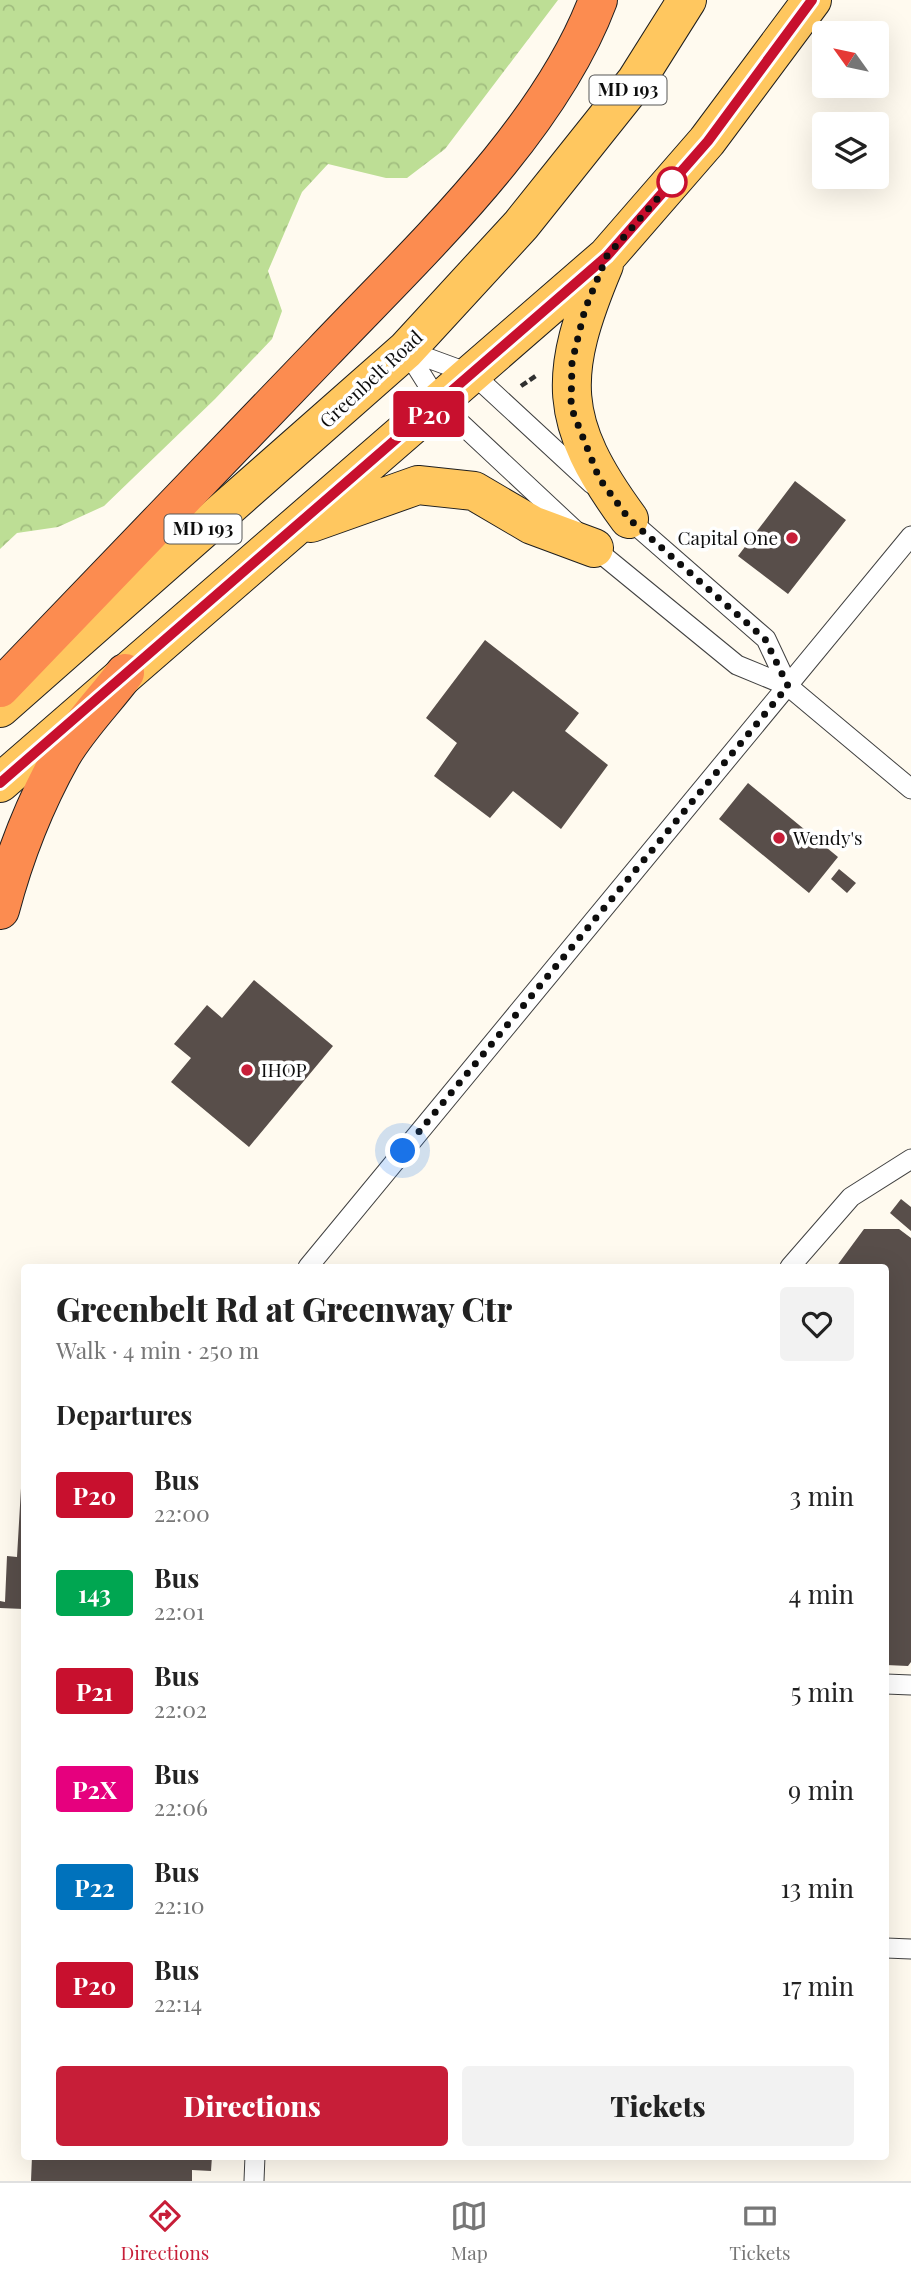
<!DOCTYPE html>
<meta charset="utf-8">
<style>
body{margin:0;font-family:"Playfair Display",serif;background:#f2f2f2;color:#222;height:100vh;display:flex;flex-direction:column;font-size:26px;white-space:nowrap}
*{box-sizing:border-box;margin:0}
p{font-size:23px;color:#767676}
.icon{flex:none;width:38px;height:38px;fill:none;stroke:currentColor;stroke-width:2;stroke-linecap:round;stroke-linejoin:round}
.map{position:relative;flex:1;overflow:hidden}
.panel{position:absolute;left:21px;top:1264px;width:868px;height:896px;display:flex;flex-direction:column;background:#fff;border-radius:7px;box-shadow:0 7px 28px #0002}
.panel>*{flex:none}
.badge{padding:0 14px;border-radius:5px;font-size:24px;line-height:46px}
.needle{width:46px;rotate:303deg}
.tools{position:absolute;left:812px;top:21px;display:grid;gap:14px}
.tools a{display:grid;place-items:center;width:77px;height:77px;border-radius:7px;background:#fff;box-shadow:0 7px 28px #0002;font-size:35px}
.you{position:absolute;width:35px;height:35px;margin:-18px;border:5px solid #fff;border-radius:50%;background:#1a73e8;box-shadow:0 0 0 10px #1a73e833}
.map>.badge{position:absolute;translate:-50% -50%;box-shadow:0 0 0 4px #fff}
h2{padding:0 35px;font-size:26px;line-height:63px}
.round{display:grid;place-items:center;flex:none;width:74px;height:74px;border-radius:7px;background:#f2f2f2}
.head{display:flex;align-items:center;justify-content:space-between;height:119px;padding:0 35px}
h1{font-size:33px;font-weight:800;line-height:52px}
.button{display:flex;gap:14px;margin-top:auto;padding:14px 35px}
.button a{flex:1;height:80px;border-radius:7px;background:#c71e38;color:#fff;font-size:28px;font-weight:800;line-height:80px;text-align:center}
.button a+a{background:#f2f2f2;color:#222}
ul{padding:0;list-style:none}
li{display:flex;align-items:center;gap:21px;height:98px;padding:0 35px}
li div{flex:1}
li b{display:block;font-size:26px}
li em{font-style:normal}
li .badge{min-width:77px;font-weight:700;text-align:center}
.menu{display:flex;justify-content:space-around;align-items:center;height:98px;border-top:2px solid #e0e0e0;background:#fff;font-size:19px;color:#767676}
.menu a{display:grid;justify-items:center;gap:4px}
.menu .current{color:#c71e38}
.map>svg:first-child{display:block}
</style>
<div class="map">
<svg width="911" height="2181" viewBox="0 0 911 2181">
<defs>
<pattern id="forest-crowns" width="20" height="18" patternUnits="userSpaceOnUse" patternTransform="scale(1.75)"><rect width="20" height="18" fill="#bdde95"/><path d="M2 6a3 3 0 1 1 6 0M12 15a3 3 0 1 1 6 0" fill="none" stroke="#a1bd7f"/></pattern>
</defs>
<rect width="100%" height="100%" fill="#fffaef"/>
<path fill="url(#forest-crowns)" d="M0,0h558l-113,149 -38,29h-21l-58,-14 -26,28 -34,79 14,40 -10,28 -57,60 -111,107 -46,21 -41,6 -17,16z"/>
<path fill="#584e4a" d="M795,481l51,39 -58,74 -50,-38z
M485,640l94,73 -14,18 43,34 -47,64 -48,-38 -23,27 -56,-42 23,-33 -31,-25z
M748,783l90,74 -29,36 -90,-74z
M839,869l17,14 -9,10 -16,-14z
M254,980l79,66 -84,101 -78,-65 20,-24 -17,-14 33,-39 15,13z
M901,1199l10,8v24l-21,-18z
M864,1229h35l12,9v424l-3,4 -22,-1v-398h-50z
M22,1471l2,138 -24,-1v-7l5,1 2,-46 10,1z
M32,2156h180l-1,15 -19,-1v11h-161z"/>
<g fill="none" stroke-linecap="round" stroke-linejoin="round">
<defs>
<path id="lane" d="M406,350l34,54 154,144 143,117 51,21 123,103
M406,350l68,25 118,109
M624,515l142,124 22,47
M308,1267l603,-731
M790,1267l61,-70 60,-38
M886,1684l25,1
M886,1948l25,1
M254,2181l1,-25"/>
<path id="primary" d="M604,265c-46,110 -47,156 25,254
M311,523l107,-38 56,6 58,34 62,23
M0,708l406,-358 115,-125 40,-50 75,-94 51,-81
M0,783l607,-527 100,-115 105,-141"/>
<path id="highway" d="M0,688c108,-112 215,-224 323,-336 96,-101 226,-221 275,-352
M0,910c14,-53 35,-107 62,-155 17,-29 43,-55 63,-82"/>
</defs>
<use href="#lane" stroke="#414141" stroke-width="21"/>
<use href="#primary" stroke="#1f1f1f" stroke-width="40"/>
<use href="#highway" stroke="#1f1f1f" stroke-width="40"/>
<path stroke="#303030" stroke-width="4.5" stroke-dasharray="7 3.5" stroke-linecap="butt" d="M521,386l16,-11"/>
<use href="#lane" stroke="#fff" stroke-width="19"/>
<use href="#primary" stroke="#ffc75f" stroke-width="38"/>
<use href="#highway" stroke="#fc8c50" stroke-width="38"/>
</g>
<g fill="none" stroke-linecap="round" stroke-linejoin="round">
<defs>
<path id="line" d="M0,783l607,-527 101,-115 104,-141"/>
</defs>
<use href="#line" stroke="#fff" stroke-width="16"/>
<use href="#line" stroke="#c8102e" stroke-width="10"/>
<path stroke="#0e0e0e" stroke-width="7" stroke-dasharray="0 12.6" d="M403,1151l385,-465 -23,-47 -136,-120 -30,-41 -28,-71 1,-45 13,-53 22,-53 67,-76 -2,2"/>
</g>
<circle fill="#fff" stroke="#c8102e" stroke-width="3.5" cx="672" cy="182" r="14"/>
<g fill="#c71e38" stroke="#fff" stroke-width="2.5">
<circle cx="792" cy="538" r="7"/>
<circle cx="779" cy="838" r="7"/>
<circle cx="247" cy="1070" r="7"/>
</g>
<g text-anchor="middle" stroke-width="7" stroke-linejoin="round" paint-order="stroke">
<g fill="#fff" stroke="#565656" stroke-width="2">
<rect x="589.5" y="75.5" width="77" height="29" rx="5"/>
<rect x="164.5" y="514.5" width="77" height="29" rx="5"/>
</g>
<g font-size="18" font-weight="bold" fill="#0e0e0e">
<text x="628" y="96">MD 193</text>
<text x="203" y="535">MD 193</text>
</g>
<g font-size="19" fill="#0e0e0e" stroke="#fff">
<text transform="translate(371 379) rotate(-43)" y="7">Greenbelt Road</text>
</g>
<g font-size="19" fill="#0e0e0e" stroke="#fff" text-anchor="start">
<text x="778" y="545" text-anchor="end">Capital One</text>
<text x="793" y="845">Wendy's</text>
<text x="261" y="1077">IHOP</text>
</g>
</g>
</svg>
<div class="tools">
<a><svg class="needle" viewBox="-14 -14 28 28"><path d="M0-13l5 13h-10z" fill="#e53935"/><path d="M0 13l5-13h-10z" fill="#767676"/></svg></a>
<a><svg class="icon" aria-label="layers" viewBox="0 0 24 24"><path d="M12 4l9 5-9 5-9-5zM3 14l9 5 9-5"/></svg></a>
</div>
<div class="you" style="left:403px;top:1151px"></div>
<b class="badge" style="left:429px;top:414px;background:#c8102e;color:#fff">P20</b>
<section class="panel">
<div class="head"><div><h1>Greenbelt Rd at Greenway Ctr</h1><p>Walk · 4 min · 250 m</p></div><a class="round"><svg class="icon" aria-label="heart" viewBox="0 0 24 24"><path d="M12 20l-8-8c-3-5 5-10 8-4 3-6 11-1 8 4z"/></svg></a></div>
<h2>Departures</h2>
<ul>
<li><span class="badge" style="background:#c8102e;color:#fff">P20</span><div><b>Bus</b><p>22:00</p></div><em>3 min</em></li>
<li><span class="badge" style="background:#00a651;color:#fff">143</span><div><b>Bus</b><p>22:01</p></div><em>4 min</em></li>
<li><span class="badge" style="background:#c8102e;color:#fff">P21</span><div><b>Bus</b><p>22:02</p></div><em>5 min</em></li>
<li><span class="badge" style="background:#e6007e;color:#fff">P2X</span><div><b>Bus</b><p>22:06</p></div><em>9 min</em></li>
<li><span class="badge" style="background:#0072bc;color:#fff">P22</span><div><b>Bus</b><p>22:10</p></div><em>13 min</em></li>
<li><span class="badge" style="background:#c8102e;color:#fff">P20</span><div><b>Bus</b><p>22:14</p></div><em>17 min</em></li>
</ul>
<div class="button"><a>Directions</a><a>Tickets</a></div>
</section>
</div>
<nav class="menu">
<a class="current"><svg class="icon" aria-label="directions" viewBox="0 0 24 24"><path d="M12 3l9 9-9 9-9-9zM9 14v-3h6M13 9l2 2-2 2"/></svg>Directions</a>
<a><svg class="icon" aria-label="map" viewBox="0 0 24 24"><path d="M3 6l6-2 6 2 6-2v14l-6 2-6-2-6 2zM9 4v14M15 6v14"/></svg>Map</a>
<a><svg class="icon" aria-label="tickets" viewBox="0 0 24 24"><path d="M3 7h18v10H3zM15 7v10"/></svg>Tickets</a>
</nav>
